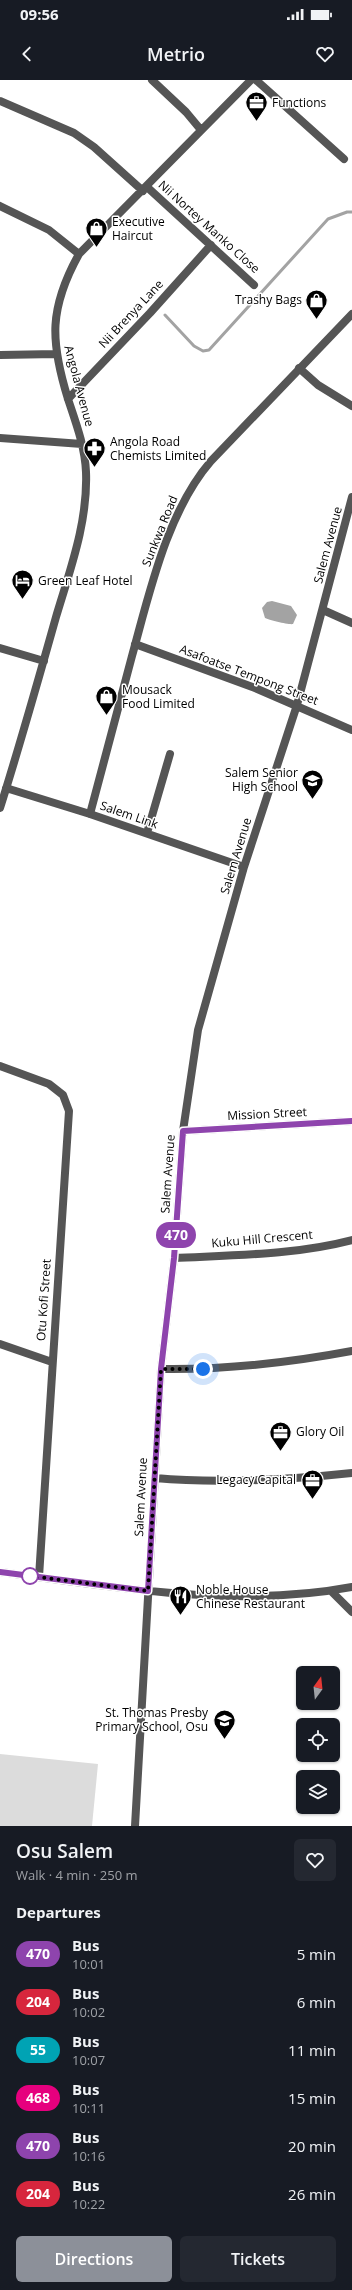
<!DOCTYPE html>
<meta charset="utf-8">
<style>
body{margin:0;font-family:"Open Sans",sans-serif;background:#242831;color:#f1f3f6;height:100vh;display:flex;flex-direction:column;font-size:15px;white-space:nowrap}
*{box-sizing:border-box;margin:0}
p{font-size:13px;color:#9ea1a6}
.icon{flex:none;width:22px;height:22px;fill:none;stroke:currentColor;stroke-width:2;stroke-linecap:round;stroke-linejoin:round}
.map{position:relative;height:1746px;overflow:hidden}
.details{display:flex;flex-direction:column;background:#171b24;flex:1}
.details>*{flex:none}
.badge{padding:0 8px;border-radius:13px;font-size:14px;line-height:26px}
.needle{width:26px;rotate:15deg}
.controls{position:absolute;left:296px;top:1586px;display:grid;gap:8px}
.controls a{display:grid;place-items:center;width:44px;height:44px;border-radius:6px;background:#171b24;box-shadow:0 1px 3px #0004;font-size:20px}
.you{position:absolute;width:20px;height:20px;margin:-10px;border:3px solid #fff;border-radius:50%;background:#1a73e8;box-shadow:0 0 0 6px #1a73e833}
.map>.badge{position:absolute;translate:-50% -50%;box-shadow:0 0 0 2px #fff}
h2{padding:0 16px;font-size:15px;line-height:36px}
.round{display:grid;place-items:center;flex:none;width:42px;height:42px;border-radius:6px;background:#242831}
.overview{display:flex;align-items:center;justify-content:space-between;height:68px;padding:0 16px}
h1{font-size:19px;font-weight:600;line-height:30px}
.action{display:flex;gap:8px;margin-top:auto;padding:8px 16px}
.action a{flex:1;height:46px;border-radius:6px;background:#8c9099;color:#fff;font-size:16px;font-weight:600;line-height:46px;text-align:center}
.action a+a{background:#242831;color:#f1f3f6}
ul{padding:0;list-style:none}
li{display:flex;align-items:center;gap:12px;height:48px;padding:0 16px}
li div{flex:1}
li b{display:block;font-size:15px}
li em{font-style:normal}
li .badge{min-width:44px;font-weight:700;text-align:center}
.status{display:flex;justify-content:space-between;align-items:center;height:28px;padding:0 20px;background:#171b24;direction:ltr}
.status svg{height:11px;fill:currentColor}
header{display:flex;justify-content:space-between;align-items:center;height:52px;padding:0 16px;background:#171b24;font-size:18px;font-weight:600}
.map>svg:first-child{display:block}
</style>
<div class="status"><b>09:56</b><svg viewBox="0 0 49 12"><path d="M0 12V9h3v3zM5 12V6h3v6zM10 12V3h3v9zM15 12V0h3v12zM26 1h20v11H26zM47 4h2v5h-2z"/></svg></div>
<header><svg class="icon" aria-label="back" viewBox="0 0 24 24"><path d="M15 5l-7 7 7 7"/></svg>Metrio<svg class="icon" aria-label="heart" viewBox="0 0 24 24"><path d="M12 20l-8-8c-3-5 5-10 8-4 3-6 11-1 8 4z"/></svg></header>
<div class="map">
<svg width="352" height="1746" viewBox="0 0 352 1746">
<rect width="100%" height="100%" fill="#fff"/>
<path fill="#dcdcdc" d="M0,1674l98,10 -6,62h-92z"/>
<path fill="#a3a3a3" d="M272,521l19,5 6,9 -4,9c-4,1 -24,-4 -28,-6l-3,-10 5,-6z"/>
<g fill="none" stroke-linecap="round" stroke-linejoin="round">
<path stroke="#a3a3a3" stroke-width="3" d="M165,235l29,31 9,5 6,-1 119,-131 19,-7h5"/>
<path stroke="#555" stroke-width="8" d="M152,0l34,32 15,18
M256,0l88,79
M0,21l74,32 20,14 49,44
M147,107l107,98
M0,126l49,24 30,24
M0,275l56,-1
M299,288l19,17 34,21
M68,319l82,-86 61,-68
M0,358l82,6
M323,530l29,13
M135,564l120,44 97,42
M0,568l44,13
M6,708l84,26 154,53
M0,728c20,-63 38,-127 56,-191 14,-47 32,-95 30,-145 -1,-25 -10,-49 -18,-73 -18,-58 -19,-91 11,-145l172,-174
M90,734c14,-53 28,-106 42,-158 18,-65 35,-144 79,-195l141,-147
M147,753l23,-79
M0,986l49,18 14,11 6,16 -30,466
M183,1051l169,-10
M174,1178c59,-3 121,-3 178,-18
M0,1264l52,18
M161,1289c65,1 127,-6 191,-18
M155,1398c66,6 131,2 197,-5
M0,1492c115,15 236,37 352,15
M331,1511l21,21
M135,1746l26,-457 13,-111 9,-127 15,-101 46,-163 53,-162 55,-208"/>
</g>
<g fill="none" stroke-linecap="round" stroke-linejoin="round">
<defs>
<path id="line" d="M0,1492l148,19 13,-222 13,-111 9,-127 169,-10"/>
</defs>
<use href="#line" stroke="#fff" stroke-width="9"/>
<use href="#line" stroke="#8e44ad" stroke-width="6"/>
<path stroke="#000" stroke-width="4" stroke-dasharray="0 7.2" d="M30,1496l118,15 13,-222h42"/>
</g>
<defs>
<symbol id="office-pin" viewBox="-11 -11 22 30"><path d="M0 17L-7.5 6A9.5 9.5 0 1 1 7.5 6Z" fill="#000" stroke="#fff"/><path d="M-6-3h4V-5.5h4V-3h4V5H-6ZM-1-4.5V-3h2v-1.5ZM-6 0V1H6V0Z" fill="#fff"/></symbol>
<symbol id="shop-pin" viewBox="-11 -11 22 30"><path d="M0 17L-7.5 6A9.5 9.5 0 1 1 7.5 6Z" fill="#000" stroke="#fff"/><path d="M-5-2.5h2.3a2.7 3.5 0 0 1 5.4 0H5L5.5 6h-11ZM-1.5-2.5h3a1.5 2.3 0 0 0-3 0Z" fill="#fff"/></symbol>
<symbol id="pharmacy-pin" viewBox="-11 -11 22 30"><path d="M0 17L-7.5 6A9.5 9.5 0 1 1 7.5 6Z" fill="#000" stroke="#fff"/><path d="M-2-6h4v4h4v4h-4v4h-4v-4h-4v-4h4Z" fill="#fff"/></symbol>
<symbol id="hotel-pin" viewBox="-11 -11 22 30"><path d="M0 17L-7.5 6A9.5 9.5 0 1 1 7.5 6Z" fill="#000" stroke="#fff"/><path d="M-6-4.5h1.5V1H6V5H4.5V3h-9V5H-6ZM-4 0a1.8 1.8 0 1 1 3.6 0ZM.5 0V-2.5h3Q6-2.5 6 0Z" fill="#fff"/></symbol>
<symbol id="school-pin" viewBox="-11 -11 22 30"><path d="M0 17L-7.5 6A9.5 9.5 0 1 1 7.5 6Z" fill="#000" stroke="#fff"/><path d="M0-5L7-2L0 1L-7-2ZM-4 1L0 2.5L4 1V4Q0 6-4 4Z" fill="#fff"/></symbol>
<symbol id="restaurant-pin" viewBox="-11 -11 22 30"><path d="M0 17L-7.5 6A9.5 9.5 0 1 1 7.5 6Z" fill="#000" stroke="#fff"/><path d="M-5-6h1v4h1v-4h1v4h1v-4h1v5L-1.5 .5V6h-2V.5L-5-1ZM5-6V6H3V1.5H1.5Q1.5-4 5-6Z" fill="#fff"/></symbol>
</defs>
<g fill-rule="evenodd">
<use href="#office-pin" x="244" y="10" width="25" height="34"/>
<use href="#shop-pin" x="84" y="136" width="25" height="34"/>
<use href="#shop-pin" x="304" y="208" width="25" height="34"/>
<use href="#pharmacy-pin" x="82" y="356" width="25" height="34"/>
<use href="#hotel-pin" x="10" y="488" width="25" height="34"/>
<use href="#shop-pin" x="94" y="604" width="25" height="34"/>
<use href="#school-pin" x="300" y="688" width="25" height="34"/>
<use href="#office-pin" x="268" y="1340" width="25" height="34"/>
<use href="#office-pin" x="300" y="1388" width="25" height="34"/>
<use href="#restaurant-pin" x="168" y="1504" width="25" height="34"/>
<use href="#school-pin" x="212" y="1628" width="25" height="34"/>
</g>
<circle fill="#fff" stroke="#8e44ad" stroke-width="2" cx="30" cy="1496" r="8"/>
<g text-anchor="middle" stroke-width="3" stroke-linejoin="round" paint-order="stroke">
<g font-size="12" fill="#000" stroke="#fff" text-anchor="start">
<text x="272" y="27">Functions</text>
<text x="112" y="146">Executive<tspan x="112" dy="14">Haircut</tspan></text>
<text x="302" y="224" text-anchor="end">Trashy Bags</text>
<text x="110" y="366">Angola Road<tspan x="110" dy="14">Chemists Limited</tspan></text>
<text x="38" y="505">Green Leaf Hotel</text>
<text x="122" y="614">Mousack<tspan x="122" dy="14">Food Limited</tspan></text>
<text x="298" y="697" text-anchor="end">Salem Senior<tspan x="298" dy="14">High School</tspan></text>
<text x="296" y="1356">Glory Oil</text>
<text x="296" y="1404" text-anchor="end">Legacy Capital</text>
<text x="196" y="1514">Noble House<tspan x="196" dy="14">Chinese Restaurant</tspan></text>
<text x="208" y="1637" text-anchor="end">St. Thomas Presby<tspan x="208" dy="14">Primary School, Osu</tspan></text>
</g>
<g font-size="12" fill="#000" stroke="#fff">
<text transform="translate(209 147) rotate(42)" y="4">Nii Nortey Manko Close</text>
<text transform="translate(131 234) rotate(-47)" y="4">Nii Brenya Lane</text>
<text transform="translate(79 306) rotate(75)" y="4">Angola Avenue</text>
<text transform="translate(160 451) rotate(-68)" y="4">Sunkwa Road</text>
<text transform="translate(328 465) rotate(-75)" y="4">Salem Avenue</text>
<text transform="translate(249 595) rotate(21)" y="4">Asafoatse Tempong Street</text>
<text transform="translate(129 735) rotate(19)" y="4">Salem Link</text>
<text transform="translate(236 776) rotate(-73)" y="4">Salem Avenue</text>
<text transform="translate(267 1034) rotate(-3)" y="4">Mission Street</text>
<text transform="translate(168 1094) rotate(-86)" y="4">Salem Avenue</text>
<text transform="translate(262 1159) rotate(-5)" y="4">Kuku Hill Crescent</text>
<text transform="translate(44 1220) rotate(-86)" y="4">Otu Kofi Street</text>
<text transform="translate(141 1417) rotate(-87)" y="4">Salem Avenue</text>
</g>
</g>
</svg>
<div class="controls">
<a><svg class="needle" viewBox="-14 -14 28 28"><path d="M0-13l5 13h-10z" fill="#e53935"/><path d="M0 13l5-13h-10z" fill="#9ea1a6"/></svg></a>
<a><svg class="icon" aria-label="locate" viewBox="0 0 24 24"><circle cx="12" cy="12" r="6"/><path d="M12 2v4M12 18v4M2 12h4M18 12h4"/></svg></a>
<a><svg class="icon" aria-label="layers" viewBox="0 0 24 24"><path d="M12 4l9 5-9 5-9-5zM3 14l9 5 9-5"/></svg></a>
</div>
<div class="you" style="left:203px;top:1289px"></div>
<b class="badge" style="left:176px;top:1155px;background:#8e44ad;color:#fff">470</b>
</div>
<section class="details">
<div class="overview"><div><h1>Osu Salem</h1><p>Walk · 4 min · 250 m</p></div><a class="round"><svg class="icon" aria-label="heart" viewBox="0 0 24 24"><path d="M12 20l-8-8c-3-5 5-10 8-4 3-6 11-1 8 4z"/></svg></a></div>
<h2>Departures</h2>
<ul>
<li><span class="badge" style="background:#8e44ad;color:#fff">470</span><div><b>Bus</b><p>10:01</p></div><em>5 min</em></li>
<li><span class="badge" style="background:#d7263d;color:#fff">204</span><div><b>Bus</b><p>10:02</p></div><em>6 min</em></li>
<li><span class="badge" style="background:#00a3b4;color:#fff">55</span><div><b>Bus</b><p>10:07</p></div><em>11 min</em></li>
<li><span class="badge" style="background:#e6007e;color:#fff">468</span><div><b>Bus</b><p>10:11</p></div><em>15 min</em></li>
<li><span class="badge" style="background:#8e44ad;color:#fff">470</span><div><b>Bus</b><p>10:16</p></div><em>20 min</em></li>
<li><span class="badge" style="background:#d7263d;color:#fff">204</span><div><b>Bus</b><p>10:22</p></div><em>26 min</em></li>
</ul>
<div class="action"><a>Directions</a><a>Tickets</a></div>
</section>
